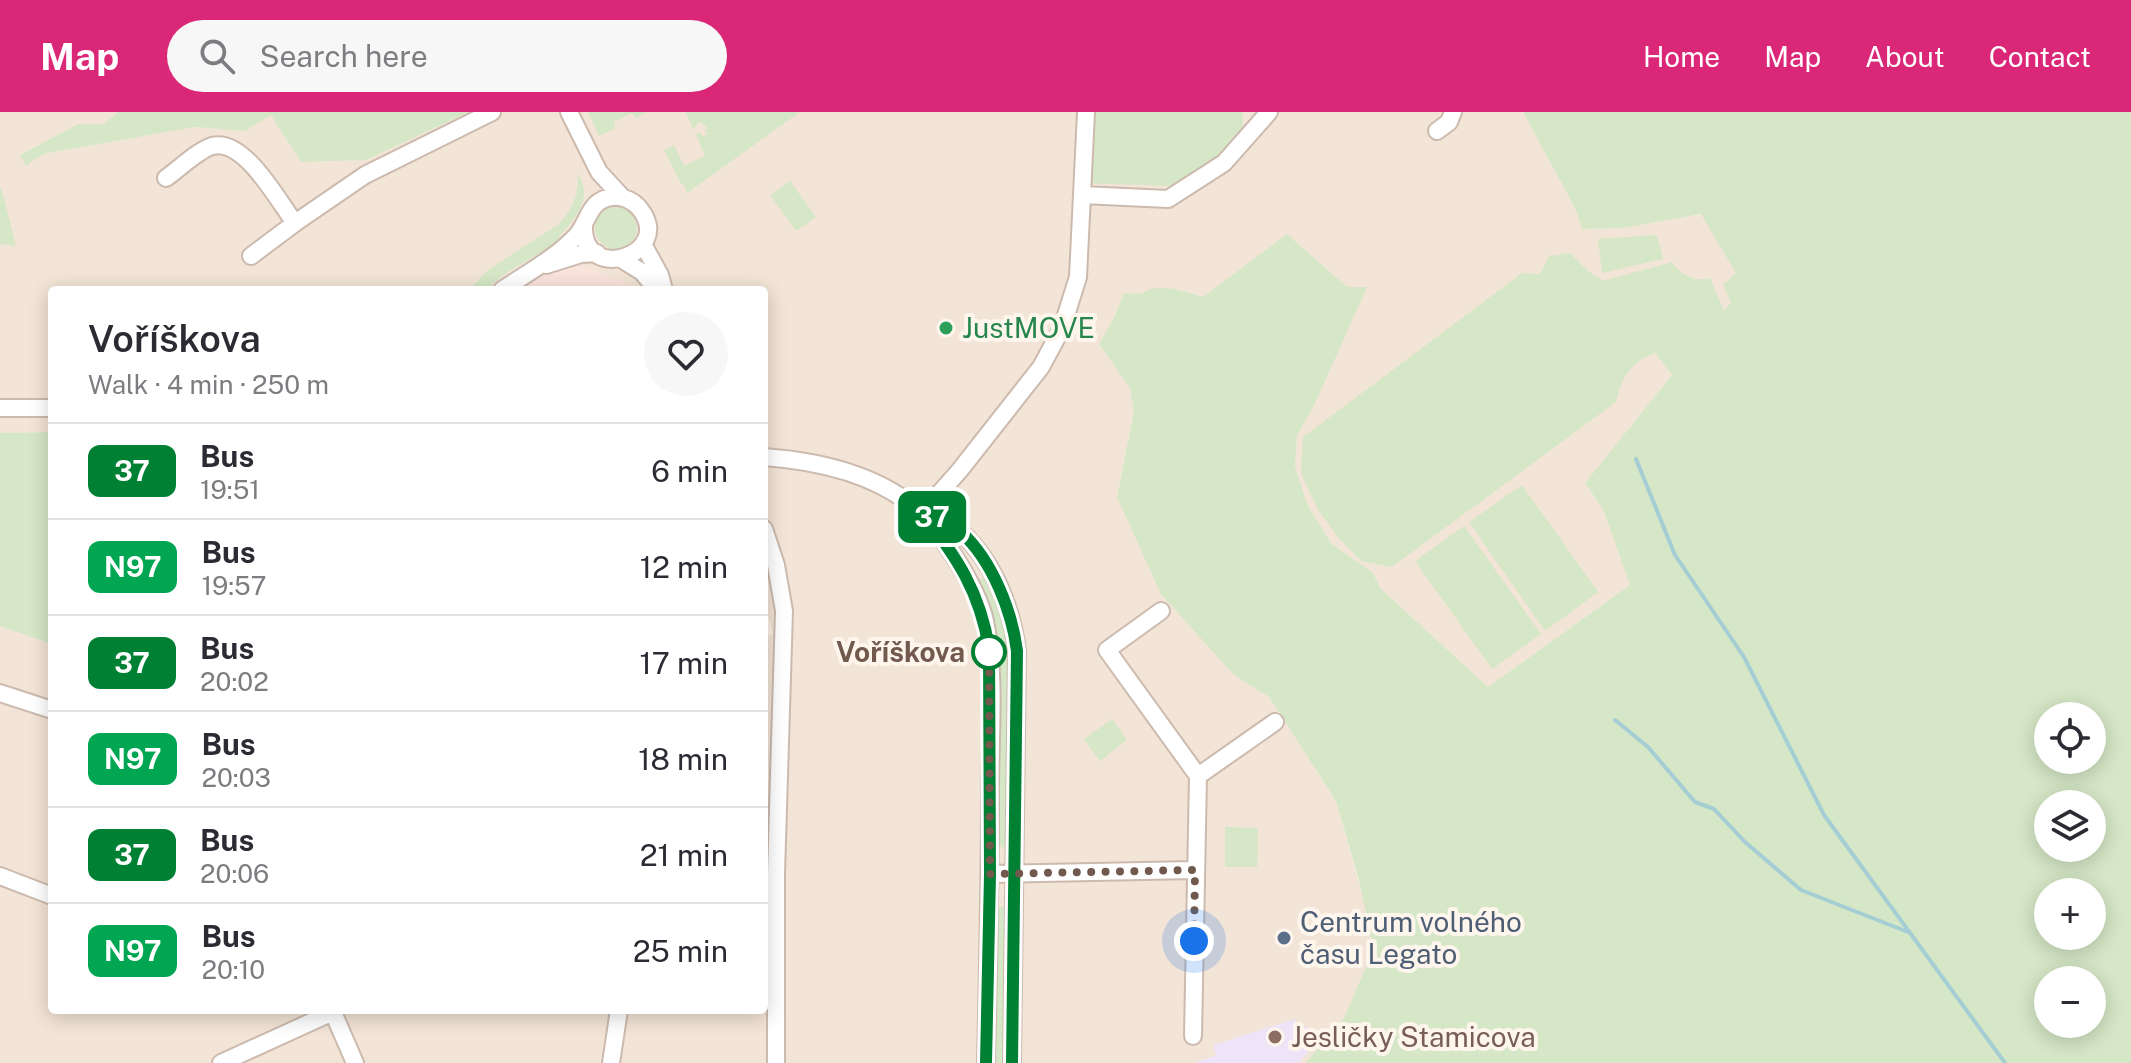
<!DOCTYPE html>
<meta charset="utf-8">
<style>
body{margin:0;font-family:"Public Sans",sans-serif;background:#f7f7f7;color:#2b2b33;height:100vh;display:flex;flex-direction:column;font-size:30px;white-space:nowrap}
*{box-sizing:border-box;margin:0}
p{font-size:26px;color:#7c7c81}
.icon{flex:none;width:44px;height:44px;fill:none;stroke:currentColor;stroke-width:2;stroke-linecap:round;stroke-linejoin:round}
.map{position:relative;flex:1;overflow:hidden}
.details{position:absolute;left:48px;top:174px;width:720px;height:728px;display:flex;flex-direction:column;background:#fff;border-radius:8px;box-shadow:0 4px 20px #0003}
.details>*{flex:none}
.badge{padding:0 16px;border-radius:12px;font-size:28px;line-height:52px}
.controls{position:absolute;left:2034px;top:590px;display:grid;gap:16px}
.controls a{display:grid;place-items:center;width:72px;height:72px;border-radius:50%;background:#fff;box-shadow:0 4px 20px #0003;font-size:40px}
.you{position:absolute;width:40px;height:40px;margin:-20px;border:6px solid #fff;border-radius:50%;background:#1a73e8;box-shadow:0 0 0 12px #1a73e833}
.map>.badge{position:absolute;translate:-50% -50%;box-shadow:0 0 0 4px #fff}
.round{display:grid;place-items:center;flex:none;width:84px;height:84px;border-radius:42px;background:#f7f7f7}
.head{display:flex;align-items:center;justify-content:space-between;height:136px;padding:0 40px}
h1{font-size:38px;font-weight:600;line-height:60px}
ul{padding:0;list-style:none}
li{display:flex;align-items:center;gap:24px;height:96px;padding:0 40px;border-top:2px solid #e1e1e2}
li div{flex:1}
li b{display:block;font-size:30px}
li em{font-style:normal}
li .badge{min-width:88px;font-weight:700;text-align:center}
header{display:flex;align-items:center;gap:48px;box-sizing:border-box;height:112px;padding:0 40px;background:#db2777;color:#fff}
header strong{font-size:38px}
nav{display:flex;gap:44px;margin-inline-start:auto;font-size:28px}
.search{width:560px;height:72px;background:#f7f7f7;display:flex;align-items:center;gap:20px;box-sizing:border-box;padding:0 28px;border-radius:44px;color:#7c7c81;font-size:30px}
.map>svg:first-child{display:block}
</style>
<header>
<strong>Map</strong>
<div class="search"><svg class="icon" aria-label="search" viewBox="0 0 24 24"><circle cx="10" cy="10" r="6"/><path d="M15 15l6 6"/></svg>Search here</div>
<nav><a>Home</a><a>Map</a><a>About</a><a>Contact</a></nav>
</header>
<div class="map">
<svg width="2131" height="951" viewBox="0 0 2131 951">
<rect width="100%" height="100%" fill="#fbf2e7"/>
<path fill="#f2e4d6" d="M0,0h118l-14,12h-26l-57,30 5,11 17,-11 151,-27 51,4 26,-17 30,48 65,-2 103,-48h1054l53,98 6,19 42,-1 78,-14 34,59 -5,29 -146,181 18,26 27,76 -142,102 -108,-99 -7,-15 -42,-30 -24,-39 -12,-38 2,-31 15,-25 54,-123h-19l-60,-53 -84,63 -23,-7 -39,4 -17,-1 -11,27 -14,24 31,44 4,23 -17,86 116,176 36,24 67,104 28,100 10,47 -30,71 -39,44h-1305v-437l52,18v366h712v-373l9,-3 -9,-34v-310h-712v142l-52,1z"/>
<path fill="#fae3dc" d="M579,153l43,16 20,9h-122l20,-14z"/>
<path fill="#efe4f7" d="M1295,907l4,9 7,-2 7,19 -14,18h-105l22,-8 -3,-10z"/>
<path fill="#d5e7c6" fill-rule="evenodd" d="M118,0h351l-103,48 -65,2 -30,-47 -26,16 -51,-4 -151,27 -17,12 -6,-11 58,-31h26z
M588,0h58l-10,6 -4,-5 -18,9 1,6 -16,8z
M686,0h114l-113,81 -1,-5 -6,-6 -16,-32 10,-5 10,21 21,-10 -9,-22 4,-1 3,3 4,-2 -2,-4 3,-1 -8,-8 -7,8z
M1086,0h156l1,17 -34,37 -38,20 -89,-3z
M1523,0h608v951h-826l39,-45 30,-70 -16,-71 -22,-76 -67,-104 -36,-23 -72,-80 -44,-97 17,-86 -4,-23 -31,-44 14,-24 11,-27 17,1c17,-12 43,-3 62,3l84,-63 60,53h20l-55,123 -15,25 -2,31 12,38 24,39 42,30 7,15 108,99 142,-102 -27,-76 -18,-26 87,-108 -17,-22c-22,7 -35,26 -39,49l-224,165 -31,-6 -24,-25 -20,-28 -16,-35 2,-36 219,-164 18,1 9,-18 21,-3 19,19 15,9 68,-19c10,14 21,20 38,16l14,33 7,-9 -8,-17 13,-12 -35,-59 -77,14 -42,1 -6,-19zM2048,604h44v44h-44zM2048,692h44v44h-44zM2048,780h44v44h-44zM2048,868h44v44h-44z
M577,60c3,6 7,12 7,19 1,15 -14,35 -25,45l2,5 -54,31 -22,18h-16l19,-20 71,-46c14,-15 21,-31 18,-52z
M790,69l26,36 -20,14 -26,-36z
M0,75h1l15,59 -16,-2z
M595 116a21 21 0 1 1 42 0a21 21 0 1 1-42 0Z
M1657,123l6,24 -61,14 -4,-34z
M52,320v212l-52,-18v-193z
M1522,373l76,107 -53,39 -76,-109z
M1464,414l77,108 -49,35 -77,-108z
M986,465l10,20 13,47 -1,202 -5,2 -6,-5 2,-147 -2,-55 -20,-60z
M1112,607l15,21 -27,21 -16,-22z
M1225,715l33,1 -1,39h-32z
M996,795h12l-2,156h-13z"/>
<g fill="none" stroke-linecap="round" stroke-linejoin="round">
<path stroke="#a4ced4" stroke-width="4" d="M1636,347l39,96 69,102 80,158 181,248
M1615,608l33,27 47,55 19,7 31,33 56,48 107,42"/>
<defs>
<path id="minor" d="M569,0l30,60 24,26
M1437,19l12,-9 4,-10
M166,66c13,-9 31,-27 46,-32 32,-9 66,55 83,77l70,-48 127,-63
M1082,83l86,4 56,-36 45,-51
M643,132l17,31 4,15
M251,144l44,-33
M621,147l21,13 15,18
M546,153l35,-11 16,-1
M502,178c24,-16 56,-34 75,-55 12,-14 12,-36 36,-38 10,-1 21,4 27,12 36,46 -60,77 -56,15
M0,296h52
M764,345c55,4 115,17 157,56 13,12 23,29 33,43 13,20 26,42 31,65 11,55 5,114 5,170 0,90 -2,181 -4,272
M922,401l38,-43 81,-103 21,-39 16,-51 8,-165
M923,402c14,4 28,9 39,19 32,30 50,76 55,118l-5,412
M764,417l12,36 8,46 -8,263v189
M1161,499l-54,39 91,126 -5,260
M0,581l52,17
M1198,664l77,-54
M990,762l205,-4
M0,764l52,20
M332,898l23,53
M221,951l112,-51
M611,951l8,-53"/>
</defs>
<use href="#minor" stroke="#ccbaae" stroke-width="20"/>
<use href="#minor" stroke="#fff" stroke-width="16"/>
</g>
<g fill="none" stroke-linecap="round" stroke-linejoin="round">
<defs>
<path id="line" d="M986,951l4,-189 -1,-226c-9,-56 -32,-91 -67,-135 13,5 28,9 39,19 31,28 51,79 56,119l-5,412"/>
</defs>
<use href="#line" stroke="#fff" stroke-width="18"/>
<use href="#line" stroke="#008033" stroke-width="12"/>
<path stroke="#72594d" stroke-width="8" stroke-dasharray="0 14.4" d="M989,540v-4l1,226 205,-4 -1,71"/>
</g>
<circle fill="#2e9e5b" stroke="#fef6ed" stroke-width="3" cx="946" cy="216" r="8"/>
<circle fill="#fff" stroke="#008033" stroke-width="4" cx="989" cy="540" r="16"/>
<circle fill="#5c6f8a" stroke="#fef6ed" stroke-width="3" cx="1284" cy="826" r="8"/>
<circle fill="#8d6e63" stroke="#fef6ed" stroke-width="3" cx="1275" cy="925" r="8"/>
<g text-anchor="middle" stroke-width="8" stroke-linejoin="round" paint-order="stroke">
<g font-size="28" fill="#27864d" stroke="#fef6ed" text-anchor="start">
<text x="962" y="226">JustMOVE</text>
</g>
<g font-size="28" font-weight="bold" fill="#72594d" stroke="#fef6ed" text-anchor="end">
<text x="965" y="550">Voříškova</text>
</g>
<g font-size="28" fill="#4e5e75" stroke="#fef6ed" text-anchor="start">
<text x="1300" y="820">Centrum volného<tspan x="1300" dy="32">času Legato</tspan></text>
</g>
<g font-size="28" fill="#785e54" stroke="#fef6ed" text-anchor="start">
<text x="1291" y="935">Jesličky Stamicova</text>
</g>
</g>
</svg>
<div class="controls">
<a><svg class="icon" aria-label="locate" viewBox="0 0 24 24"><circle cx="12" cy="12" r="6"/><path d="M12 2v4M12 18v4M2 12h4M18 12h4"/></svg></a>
<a><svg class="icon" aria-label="layers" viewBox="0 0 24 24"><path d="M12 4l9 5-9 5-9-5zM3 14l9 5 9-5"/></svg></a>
<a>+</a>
<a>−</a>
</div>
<div class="you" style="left:1194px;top:829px"></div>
<b class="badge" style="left:932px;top:405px;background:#008033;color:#fff">37</b>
<section class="details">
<div class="head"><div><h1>Voříškova</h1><p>Walk · 4 min · 250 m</p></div><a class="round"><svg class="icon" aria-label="heart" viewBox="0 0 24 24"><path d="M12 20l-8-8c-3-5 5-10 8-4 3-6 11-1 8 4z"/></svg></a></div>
<ul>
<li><span class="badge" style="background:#008033;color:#fff">37</span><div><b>Bus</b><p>19:51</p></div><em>6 min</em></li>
<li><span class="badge" style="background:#00a651;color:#fff">N97</span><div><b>Bus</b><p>19:57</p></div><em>12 min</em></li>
<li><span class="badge" style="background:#008033;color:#fff">37</span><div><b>Bus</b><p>20:02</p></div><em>17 min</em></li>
<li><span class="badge" style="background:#00a651;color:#fff">N97</span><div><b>Bus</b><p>20:03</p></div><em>18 min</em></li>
<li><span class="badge" style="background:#008033;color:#fff">37</span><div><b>Bus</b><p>20:06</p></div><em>21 min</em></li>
<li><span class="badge" style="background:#00a651;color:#fff">N97</span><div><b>Bus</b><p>20:10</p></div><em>25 min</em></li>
</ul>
</section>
</div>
